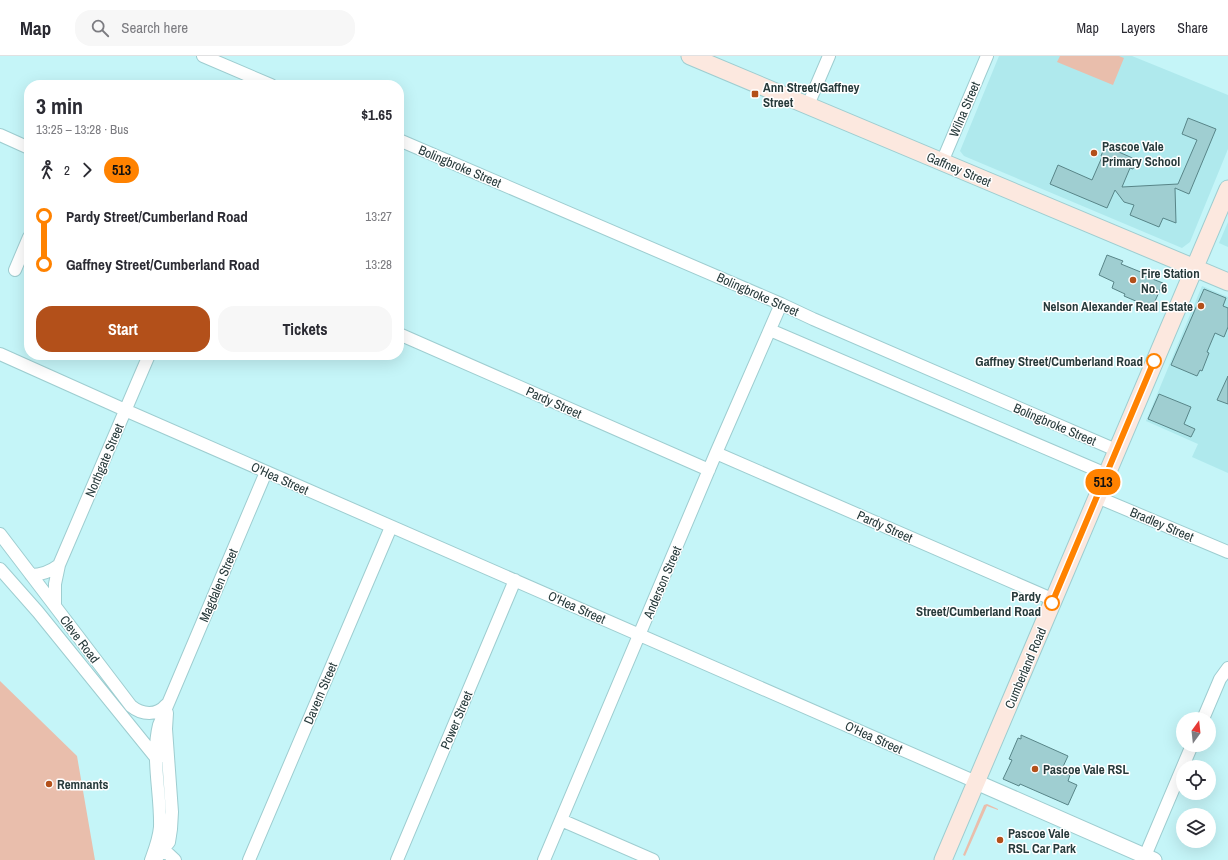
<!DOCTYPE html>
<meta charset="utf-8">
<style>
body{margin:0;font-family:"Archivo Narrow",sans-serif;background:#f7f7f7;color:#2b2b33;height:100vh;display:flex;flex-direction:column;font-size:15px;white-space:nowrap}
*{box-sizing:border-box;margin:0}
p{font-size:13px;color:#7c7c81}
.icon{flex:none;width:22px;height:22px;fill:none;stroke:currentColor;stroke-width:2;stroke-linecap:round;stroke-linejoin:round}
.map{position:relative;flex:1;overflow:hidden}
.drawer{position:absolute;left:24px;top:24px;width:380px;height:280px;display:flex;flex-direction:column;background:#fff;border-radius:16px;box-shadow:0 4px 16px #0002}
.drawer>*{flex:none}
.badge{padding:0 8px;border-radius:13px;font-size:14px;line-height:26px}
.needle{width:26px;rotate:15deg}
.fabs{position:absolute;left:1176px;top:656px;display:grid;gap:8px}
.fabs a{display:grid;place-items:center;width:40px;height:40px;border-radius:50%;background:#fff;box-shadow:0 4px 16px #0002;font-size:20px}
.map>.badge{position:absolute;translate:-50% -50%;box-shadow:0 0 0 2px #fff}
.legs{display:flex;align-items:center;gap:6px;height:44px;padding:0 12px;font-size:13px}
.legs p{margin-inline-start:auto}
.headline{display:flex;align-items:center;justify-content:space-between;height:68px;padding:0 12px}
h1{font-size:22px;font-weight:700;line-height:30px}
.action{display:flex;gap:8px;margin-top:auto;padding:8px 12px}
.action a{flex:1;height:46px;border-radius:16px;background:#b3501a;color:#fff;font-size:16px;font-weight:700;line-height:46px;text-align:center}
.action a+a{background:#f7f7f7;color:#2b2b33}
ul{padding:0 12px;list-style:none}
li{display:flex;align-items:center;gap:14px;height:48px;font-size:15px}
li i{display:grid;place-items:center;width:6px;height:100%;margin:0 5px;background:currentColor}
li i::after{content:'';width:10px;height:10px;margin:-5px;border:3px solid;border-radius:50%;background:#fff}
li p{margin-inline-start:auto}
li:first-child i{background:linear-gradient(#0000 50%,currentColor 0)}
li:last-child i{background:linear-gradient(currentColor 50%,#0000 0)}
header{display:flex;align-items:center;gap:24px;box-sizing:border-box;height:56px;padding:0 20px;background:#fff;border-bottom:1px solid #e1e1e2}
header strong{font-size:19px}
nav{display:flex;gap:22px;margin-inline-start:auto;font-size:14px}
.search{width:280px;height:36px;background:#f7f7f7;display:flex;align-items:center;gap:10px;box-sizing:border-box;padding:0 14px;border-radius:16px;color:#7c7c81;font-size:15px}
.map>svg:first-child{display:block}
</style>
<header>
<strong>Map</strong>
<div class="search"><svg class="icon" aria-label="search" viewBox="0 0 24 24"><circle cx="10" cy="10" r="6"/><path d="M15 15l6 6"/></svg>Search here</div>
<nav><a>Map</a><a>Layers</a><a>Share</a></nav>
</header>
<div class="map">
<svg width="1228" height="804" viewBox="0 0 1228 804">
<rect width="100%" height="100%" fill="#c5f5f8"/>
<path fill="#afe9ed" d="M999,0h133l96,39v54l-38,93 -8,6 -218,-92 -4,-5z
M1228,166v25l-9,-4z
M1202,230l26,11v176l-36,-16 6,-13 -52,-23z"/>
<path fill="#e9beac" d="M1060,0h59l5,2 -11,27 -56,-23z
M0,625l77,75 18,104h-95z
M987,748l11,5v1l-11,-4 -22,50 -2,-1 21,-50z"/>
<path fill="#9fced1" stroke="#588588" d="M1188,62l28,11 -27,65 -14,-6 1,35 -13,-5 -4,9 -29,-12 4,-10 -10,-3 -9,-12 -8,18 -57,-24 8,-19 34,15 10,-23 -1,-1 4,-10 32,14 -4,9 -3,-1 -8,19 56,-3 19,-44 -15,-6z
M1107,199l16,6 -2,3 27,11 -1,2 16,6 -11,25 -28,-12 1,-2 -13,-6 2,-6 -15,-7z
M1204,233l22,9 -3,8 5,2v19l-4,10 -9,-4 -8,19 2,1 -7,18 -2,-1 -3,6 -26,-11z
M1228,320v28l-11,-4z
M1159,338l32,13 -7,17 11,5 -4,8 -43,-18z
M1021,679l47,21 -7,15 9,4 -2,6 9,4 -9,20 -48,-21 -1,2 -16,-7 9,-19 -3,-1 9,-21 3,1z"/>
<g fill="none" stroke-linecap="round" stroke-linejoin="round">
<defs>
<path id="minor" d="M203,0l68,29
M808,49l21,-49
M0,79l29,13
M399,84l382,164 32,15 303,131
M942,106l45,-106
M15,214l14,-33
M770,274l336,144
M399,278l310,136
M0,298l134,60 842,368
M716,397l338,147
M1097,441l131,55
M0,478l131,172c11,9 26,10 35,-1
M0,513l38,43 119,147
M31,519c11,0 20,-4 28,-10
M55,550v-22l4,-19 90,-210
M1203,663l17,-40 8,-11
M561,764l92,40
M158,788l17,16
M1145,800l47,-111
M151,804c4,-11 8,-21 9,-33 1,-33 -9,-70 -1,-102l107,-253
M155,804l14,-18 2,-13 1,-17 -6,-83 1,-16
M249,804l142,-333
M397,804l118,-280
M544,804l172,-407 65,-149"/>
<path id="tertiary" d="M976,726l178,78"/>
<path id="secondary" d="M690,0l538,226
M943,804l285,-671"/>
</defs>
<use href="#minor" stroke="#9ecdd0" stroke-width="14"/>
<use href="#tertiary" stroke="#9ecdd0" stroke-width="17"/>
<use href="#secondary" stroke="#9ecdd0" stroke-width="19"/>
<use href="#minor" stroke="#fff" stroke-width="12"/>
<use href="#tertiary" stroke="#fff" stroke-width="15"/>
<use href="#secondary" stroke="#fce8df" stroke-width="17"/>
</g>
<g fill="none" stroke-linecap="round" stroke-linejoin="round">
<defs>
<path id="line-1" d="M1052,547l102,-242"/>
</defs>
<use href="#line-1" stroke="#fff" stroke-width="9"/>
<use href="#line-1" stroke="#ff8200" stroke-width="6"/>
</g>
<g fill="#b3501a" stroke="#fff" stroke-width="1.5">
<rect x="751" y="34" width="8" height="8" rx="2"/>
<circle cx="1094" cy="97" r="4"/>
<circle cx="1133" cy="224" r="4"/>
<circle cx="1201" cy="250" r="4"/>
<circle cx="1035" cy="713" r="4"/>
<circle cx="49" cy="728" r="4"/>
<circle cx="1000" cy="784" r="4"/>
</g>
<g fill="#fff" stroke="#ff8200" stroke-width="2">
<circle cx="1154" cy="305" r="7"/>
<circle cx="1052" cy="547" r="7"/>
</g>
<g text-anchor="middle" stroke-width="3" stroke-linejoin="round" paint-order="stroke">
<g font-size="13" font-weight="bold" fill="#273a3b" stroke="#fff" text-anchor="start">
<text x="763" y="36">Ann Street/Gaffney<tspan x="763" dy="15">Street</tspan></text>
<text x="1102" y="95">Pascoe Vale<tspan x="1102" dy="15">Primary School</tspan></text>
<text x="1141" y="222">Fire Station<tspan x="1141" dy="15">No. 6</tspan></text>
<text x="1193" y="255" text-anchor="end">Nelson Alexander Real Estate</text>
<text x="1043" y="718">Pascoe Vale RSL</text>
<text x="57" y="733">Remnants</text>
<text x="1008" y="782">Pascoe Vale<tspan x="1008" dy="15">RSL Car Park</tspan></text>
</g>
<g font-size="13" fill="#273a3b" stroke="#fff">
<text transform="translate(964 53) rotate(-67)" y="5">Wilna Street</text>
<text transform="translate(460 110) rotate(23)" y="5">Bolingbroke Street</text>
<text transform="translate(959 113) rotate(23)" y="5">Gaffney Street</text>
<text transform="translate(758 238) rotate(24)" y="5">Bolingbroke Street</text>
<text transform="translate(554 346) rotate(24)" y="5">Pardy Street</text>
<text transform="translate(1055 368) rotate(23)" y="5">Bolingbroke Street</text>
<text transform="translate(104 404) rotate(-67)" y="5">Northgate Street</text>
<text transform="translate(280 422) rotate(24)" y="5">O'Hea Street</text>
<text transform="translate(1162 468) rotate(23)" y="5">Bradley Street</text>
<text transform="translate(885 470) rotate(24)" y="5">Pardy Street</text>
<text transform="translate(662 526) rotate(-67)" y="5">Anderson Street</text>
<text transform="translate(218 529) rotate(-67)" y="5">Magdalen Street</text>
<text transform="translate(577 551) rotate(24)" y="5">O'Hea Street</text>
<text transform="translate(80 583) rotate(53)" y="5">Cleve Road</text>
<text transform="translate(1025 612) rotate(-67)" y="5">Cumberland Road</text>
<text transform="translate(320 637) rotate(-67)" y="5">Davern Street</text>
<text transform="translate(456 664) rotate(-67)" y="5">Power Street</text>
<text transform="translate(874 681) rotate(24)" y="5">O'Hea Street</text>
</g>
<g font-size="13" font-weight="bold" fill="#273a3b" stroke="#fff" text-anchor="end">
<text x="1143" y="310">Gaffney Street/Cumberland Road</text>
<text x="1041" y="545">Pardy<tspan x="1041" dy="15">Street/Cumberland Road</tspan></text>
</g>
</g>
</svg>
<div class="fabs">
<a><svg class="needle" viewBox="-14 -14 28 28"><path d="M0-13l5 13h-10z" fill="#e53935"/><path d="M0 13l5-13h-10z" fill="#7c7c81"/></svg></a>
<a><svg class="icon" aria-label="locate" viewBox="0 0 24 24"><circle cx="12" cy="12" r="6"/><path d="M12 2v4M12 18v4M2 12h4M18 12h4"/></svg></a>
<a><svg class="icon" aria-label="layers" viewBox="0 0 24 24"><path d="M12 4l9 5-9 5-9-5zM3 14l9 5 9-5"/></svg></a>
</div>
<b class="badge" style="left:1103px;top:426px;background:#ff8200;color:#111">513</b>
<section class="drawer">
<div class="headline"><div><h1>3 min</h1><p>13:25 – 13:28 · Bus</p></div><b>$1.65</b></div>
<div class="legs"><svg class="icon" aria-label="walk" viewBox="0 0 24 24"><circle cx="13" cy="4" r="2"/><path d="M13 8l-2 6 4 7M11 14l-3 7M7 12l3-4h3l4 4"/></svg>2<svg class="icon" aria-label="forward" viewBox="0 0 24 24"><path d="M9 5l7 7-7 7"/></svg><b class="badge" style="background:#ff8200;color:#111">513</b></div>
<ul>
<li><i style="color:#ff8200"></i><b>Pardy Street/Cumberland Road</b><p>13:27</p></li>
<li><i style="color:#ff8200"></i><b>Gaffney Street/Cumberland Road</b><p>13:28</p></li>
</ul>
<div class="action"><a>Start</a><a>Tickets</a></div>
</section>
</div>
